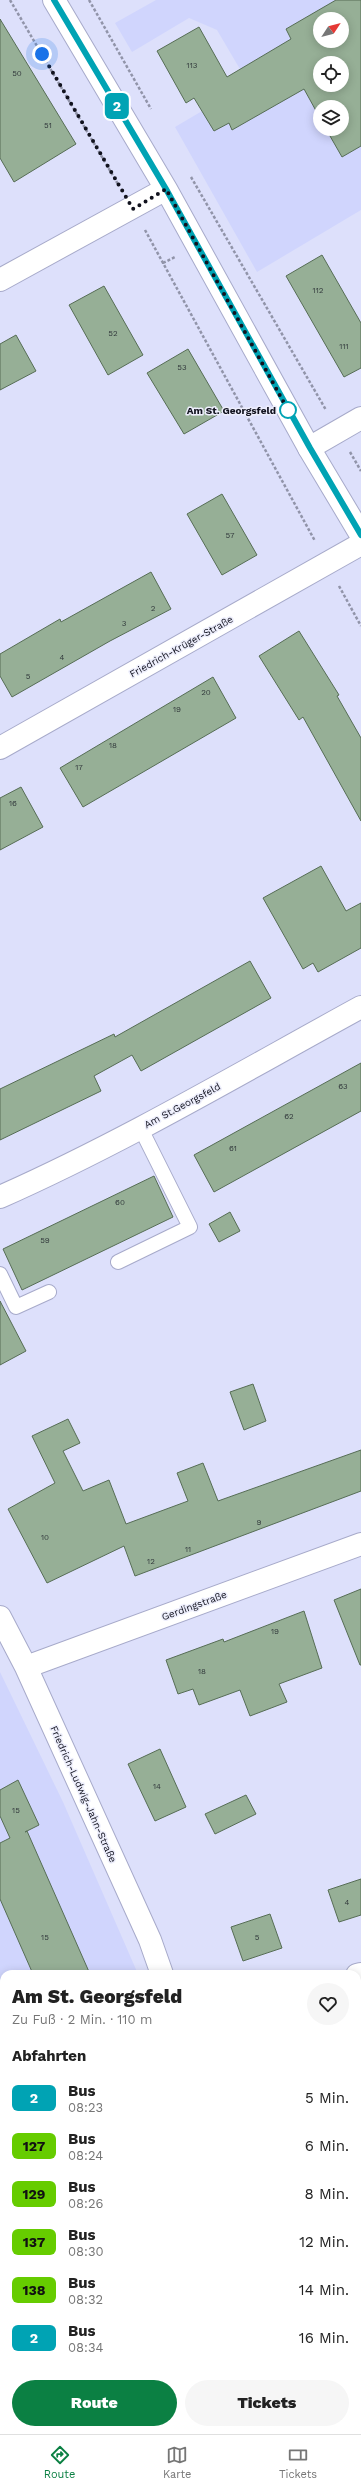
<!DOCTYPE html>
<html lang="de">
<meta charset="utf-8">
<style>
body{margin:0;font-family:"Work Sans",sans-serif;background:#f6f6f6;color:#222;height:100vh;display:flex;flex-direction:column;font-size:15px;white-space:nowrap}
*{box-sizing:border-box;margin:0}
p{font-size:13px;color:#767676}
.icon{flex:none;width:22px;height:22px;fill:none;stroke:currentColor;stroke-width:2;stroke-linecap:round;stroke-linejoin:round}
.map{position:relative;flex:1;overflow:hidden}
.side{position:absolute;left:0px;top:1970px;width:361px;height:464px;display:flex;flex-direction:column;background:#fff;border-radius:12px 12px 0 0;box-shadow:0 2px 10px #0003}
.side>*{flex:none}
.badge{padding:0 8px;border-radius:6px;font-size:14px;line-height:26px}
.needle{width:26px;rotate:54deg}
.tools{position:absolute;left:313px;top:12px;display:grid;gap:8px}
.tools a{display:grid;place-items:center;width:36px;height:36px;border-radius:50%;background:#fff;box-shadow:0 2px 10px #0003;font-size:20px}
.you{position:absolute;width:20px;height:20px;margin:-10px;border:3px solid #fff;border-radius:50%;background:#1a73e8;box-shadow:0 0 0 6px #1a73e833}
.map>.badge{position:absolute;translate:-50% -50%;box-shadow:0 0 0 2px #fff}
h2{padding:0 12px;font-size:15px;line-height:36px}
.round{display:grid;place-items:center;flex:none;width:42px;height:42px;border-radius:21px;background:#f6f6f6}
.headline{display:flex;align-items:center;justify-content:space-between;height:68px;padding:0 12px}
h1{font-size:19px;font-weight:800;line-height:30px}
.button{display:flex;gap:8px;margin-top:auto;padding:8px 12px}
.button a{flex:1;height:46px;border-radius:24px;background:#0b8043;color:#fff;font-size:16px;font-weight:800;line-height:46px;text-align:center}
.button a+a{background:#f6f6f6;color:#222}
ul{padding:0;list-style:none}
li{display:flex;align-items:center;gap:12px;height:48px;padding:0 12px}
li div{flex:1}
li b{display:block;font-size:15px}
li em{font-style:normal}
li .badge{min-width:44px;font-weight:700;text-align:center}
.dock{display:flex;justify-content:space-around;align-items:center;height:56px;border-top:1px solid #e0e0e0;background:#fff;font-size:11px;color:#767676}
.dock a{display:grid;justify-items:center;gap:2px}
.dock .current{color:#0b8043}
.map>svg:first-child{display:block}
</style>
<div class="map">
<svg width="361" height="2434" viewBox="0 0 361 2434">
<rect width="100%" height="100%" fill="#dde0fb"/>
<path fill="#d0d5fd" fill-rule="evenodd" d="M156,0h205v210l-104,62 -82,-145 56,-33 13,-18 -27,-46 -28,-12 -57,34 -17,-29zM320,19h22v22h-22zM320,63h22v22h-22zM320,107h22v22h-22z
M0,1672l63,130 75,172h-134v456h353v-432l4,-1v437h-361z"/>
<path fill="#b5b9d9" d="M0,1990l4,9v44l-4,2z
M4,2087v343h297l1,4h-302v-346z"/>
<path fill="#96af96" stroke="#566d55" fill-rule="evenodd" d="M336,0h25v146l-19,11 -16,-28h16v-22h-22v11l-16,-29 -72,41 -3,-7 -15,8 -20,-33 -8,5 -29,-52 42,-24 28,50 64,-38 -5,-10zM320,19h22v22h-22zM320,63h22v22h-22z
M0,19l76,125 -62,38 -14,-24z
M322,255l39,68v45l-17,9 -58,-101z
M104,286l39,69 -35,20 -39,-70z
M16,335l20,36 -36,19v-46z
M188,349l36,62 -40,23 -37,-61z
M222,494l35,61 -35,20 -35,-61z
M151,572l20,37 -61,32 -98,56 -12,-21v-22l60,-35 1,3z
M299,631l40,64 -2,1 24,42v83l-58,-104 -4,3 -40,-64z
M213,677l23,41 -153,89 -23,-39z
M21,787l22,40 -43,23v-52z
M321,866l25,45 15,-8v45l-43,24 -5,-9 -10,6 -40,-71z
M250,961l21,37 -130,73 -9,-16 -38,21 7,15 -101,49v-51l114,-55 1,3z
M361,1063v48l-147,81 -20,-37z
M154,1176l19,41 -151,73 -19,-41z
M230,1212l10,19 -21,11 -10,-18z
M0,1301l26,50 -26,14z
M253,1384l13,37 -22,9 -14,-38z
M68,1419l12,24 -17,8 20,40 26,-11 17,44 62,-23 -11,-28 26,-10 15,38 143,-51v41l-226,85 -11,-30 -77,37 -39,-74 47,-26 -23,-47z
M361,1589v76h-1l-26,-65z
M304,1611l18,57 -43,16 8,18 -37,14 -10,-26 -41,15 -6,-16 -15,5 -12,-34 57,-21 1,3z
M160,1749l26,58 -31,14 -27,-57z
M18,1780l21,45 -14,7 2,-1 63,143h-57l-33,-75v-56l10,-5 -10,-22v-26z
M246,1795l10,19 -41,20 -10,-20z
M361,1879v36l-22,7 -11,-32z
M270,1914l12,34 -39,13 -12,-34z"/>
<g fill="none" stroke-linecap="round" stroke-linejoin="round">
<defs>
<path id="lane" d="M118,1262l72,-35 -50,-100
M0,1274l16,33 33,-15"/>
<path id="street" d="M309,448l52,-30
M0,748l361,-204
M0,1197c124,-55 242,-125 361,-190
M0,1617l26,50 124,273 12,34
M26,1667l335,-123
M357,1975l4,-1
M0,2074l4,-1"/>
<path id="secondary" d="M54,0l112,189 143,259 52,87
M0,280l166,-91"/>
</defs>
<use href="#lane" stroke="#a7aaca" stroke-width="16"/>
<use href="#street" stroke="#a7aaca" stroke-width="24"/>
<use href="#secondary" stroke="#a7aaca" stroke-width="24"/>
<path stroke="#9194a9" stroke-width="2.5" stroke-dasharray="3 2" stroke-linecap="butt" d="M10,0l109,186
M89,0l62,109
M191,177l135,233
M145,230l170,311
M163,263l12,-6
M350,452l11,19
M339,586l22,40
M0,2117l4,-1
M0,2187l4,1
M0,2401l4,-1
M215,2430l2,4
M211,2434l1,-4"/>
<use href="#lane" stroke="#fff" stroke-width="14"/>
<use href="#street" stroke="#fff" stroke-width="22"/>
<use href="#secondary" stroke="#fff" stroke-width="22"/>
</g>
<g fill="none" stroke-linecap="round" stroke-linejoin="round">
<defs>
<path id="line" d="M54,0l112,189 144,259 51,87"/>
</defs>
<use href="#line" stroke="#fff" stroke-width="9"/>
<use href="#line" stroke="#00a3b4" stroke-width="6"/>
<path stroke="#11121e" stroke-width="4" stroke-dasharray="0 7.2" d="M42,54l91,155 33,-20 122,221"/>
</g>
<circle fill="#fff" stroke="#00a3b4" stroke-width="2" cx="288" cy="410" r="8"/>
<g text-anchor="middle" stroke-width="3" stroke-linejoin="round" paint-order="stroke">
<g font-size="8" fill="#32393c">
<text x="192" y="68">113</text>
<text x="17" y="76">50</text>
<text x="48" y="128">51</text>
<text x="318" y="293">112</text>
<text x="113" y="336">52</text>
<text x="344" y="349">111</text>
<text x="182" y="370">53</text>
<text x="230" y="538">57</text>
<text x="153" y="611">2</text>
<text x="124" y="626">3</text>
<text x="62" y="660">4</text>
<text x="28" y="679">5</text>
<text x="206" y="695">20</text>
<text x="177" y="712">19</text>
<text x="113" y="748">18</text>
<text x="79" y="770">17</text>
<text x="13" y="806">16</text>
<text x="343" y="1089">63</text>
<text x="289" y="1119">62</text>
<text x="233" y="1151">61</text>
<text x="120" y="1205">60</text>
<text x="45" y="1243">59</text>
<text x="259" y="1525">9</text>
<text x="45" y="1540">10</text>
<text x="188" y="1552">11</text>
<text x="151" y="1564">12</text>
<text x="275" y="1634">19</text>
<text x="202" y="1674">18</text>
<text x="157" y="1789">14</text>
<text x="16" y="1813">15</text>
<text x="347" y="1905">4</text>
<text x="45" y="1940">15</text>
<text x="257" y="1940">5</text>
</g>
<g font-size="10" font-weight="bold" fill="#11121e" stroke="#edeefc" text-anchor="end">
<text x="276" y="414">Am St. Georgsfeld</text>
</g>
<g font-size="10" fill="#11121e" stroke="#edeefc">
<text transform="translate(181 646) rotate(-29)" y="4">Friedrich-Krüger-Straße</text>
<text transform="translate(182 1105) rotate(-28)" y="4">Am St.Georgsfeld</text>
<text transform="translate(194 1605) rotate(-20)" y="4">Gerdingstraße</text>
<text transform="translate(84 1794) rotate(66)" y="4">Friedrich-Ludwig-Jahn-Straße</text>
</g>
</g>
</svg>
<div class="tools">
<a><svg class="needle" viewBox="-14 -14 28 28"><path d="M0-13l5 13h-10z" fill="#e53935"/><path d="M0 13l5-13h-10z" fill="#767676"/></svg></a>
<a><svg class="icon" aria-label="locate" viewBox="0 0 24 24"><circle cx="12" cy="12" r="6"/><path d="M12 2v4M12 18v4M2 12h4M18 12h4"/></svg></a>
<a><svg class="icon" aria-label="layers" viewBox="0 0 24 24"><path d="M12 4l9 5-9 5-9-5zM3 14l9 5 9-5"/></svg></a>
</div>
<div class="you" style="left:42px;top:54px"></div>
<b class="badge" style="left:117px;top:106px;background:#00a3b4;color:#fff">2</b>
<section class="side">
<div class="headline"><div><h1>Am St. Georgsfeld</h1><p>Zu Fuß · 2 Min. · 110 m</p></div><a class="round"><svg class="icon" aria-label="heart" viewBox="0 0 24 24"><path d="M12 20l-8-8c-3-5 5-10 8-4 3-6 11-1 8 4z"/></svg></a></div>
<h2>Abfahrten</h2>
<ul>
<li><span class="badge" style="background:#00a3b4;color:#fff">2</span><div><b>Bus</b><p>08:23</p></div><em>5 Min.</em></li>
<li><span class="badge" style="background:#6c0;color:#111">127</span><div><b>Bus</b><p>08:24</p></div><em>6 Min.</em></li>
<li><span class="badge" style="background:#6c0;color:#111">129</span><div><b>Bus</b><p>08:26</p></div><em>8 Min.</em></li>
<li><span class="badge" style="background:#6c0;color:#111">137</span><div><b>Bus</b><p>08:30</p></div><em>12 Min.</em></li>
<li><span class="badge" style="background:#6c0;color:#111">138</span><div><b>Bus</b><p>08:32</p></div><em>14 Min.</em></li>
<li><span class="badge" style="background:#00a3b4;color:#fff">2</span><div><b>Bus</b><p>08:34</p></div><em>16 Min.</em></li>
</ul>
<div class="button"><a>Route</a><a>Tickets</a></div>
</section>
</div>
<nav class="dock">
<a class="current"><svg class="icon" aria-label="directions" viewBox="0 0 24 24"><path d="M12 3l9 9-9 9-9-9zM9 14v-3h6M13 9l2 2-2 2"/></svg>Route</a>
<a><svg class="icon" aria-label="map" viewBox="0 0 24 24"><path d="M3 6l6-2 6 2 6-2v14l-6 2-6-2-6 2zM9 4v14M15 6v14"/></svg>Karte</a>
<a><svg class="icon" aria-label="tickets" viewBox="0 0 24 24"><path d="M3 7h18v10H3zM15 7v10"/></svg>Tickets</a>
</nav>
